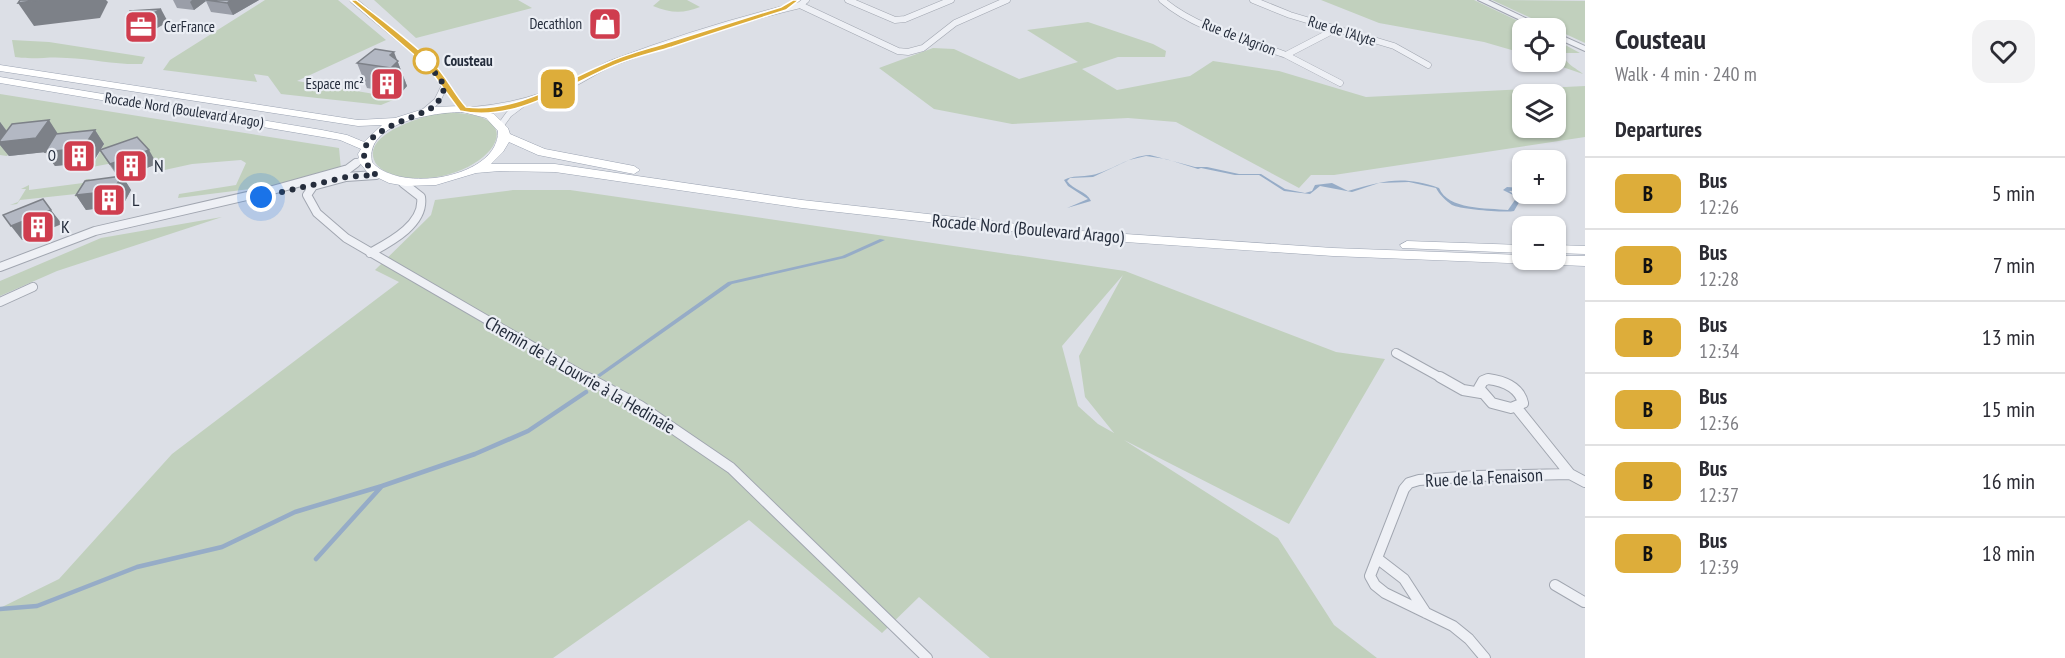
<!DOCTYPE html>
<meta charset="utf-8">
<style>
body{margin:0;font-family:"PT Sans Narrow",sans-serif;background:#f2f2f3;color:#2b2b33;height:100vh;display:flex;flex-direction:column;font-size:22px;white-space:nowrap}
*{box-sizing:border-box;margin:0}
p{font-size:20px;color:#7c7c81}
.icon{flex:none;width:33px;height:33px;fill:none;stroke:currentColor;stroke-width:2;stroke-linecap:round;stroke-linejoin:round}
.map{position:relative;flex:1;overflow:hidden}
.panel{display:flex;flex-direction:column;background:#fff;width:480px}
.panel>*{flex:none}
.badge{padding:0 12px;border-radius:9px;font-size:21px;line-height:39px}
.fabs{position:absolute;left:1512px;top:18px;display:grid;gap:12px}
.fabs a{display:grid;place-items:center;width:54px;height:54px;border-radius:12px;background:#fff;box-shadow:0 2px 4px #0004;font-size:30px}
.you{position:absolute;width:30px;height:30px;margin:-15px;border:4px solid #fff;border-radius:50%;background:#1a73e8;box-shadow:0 0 0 9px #1a73e833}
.map>.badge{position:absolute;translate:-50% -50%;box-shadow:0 0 0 3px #fff}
h2{padding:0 30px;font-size:22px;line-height:54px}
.round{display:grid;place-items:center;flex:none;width:63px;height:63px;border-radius:18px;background:#f2f2f3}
.summary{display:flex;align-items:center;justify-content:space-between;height:102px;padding:0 30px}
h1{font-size:28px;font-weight:700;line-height:45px}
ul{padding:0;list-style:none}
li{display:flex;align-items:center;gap:18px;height:72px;padding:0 30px;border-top:2px solid #e1e1e2}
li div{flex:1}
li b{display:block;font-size:22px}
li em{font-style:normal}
li .badge{min-width:66px;font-weight:700;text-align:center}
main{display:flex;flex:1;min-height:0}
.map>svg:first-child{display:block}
</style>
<main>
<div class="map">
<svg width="1585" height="658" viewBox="0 0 1585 658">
<rect width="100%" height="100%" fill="#dcdfe6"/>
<path fill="#c1d0bd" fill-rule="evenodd" d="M265,0h73l48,40 -89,41 101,17 -17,7 -100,-11 -13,-18 -14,-2 3,8 -94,-12 7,-10z
M374,0h144l14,8 -116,30z
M660,0h27l13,7c-17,7 -30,6 -47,-1z
M1321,0h153l59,28h-11v25l-38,-11 -105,-19z
M1492,0l93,1v42z
M1088,22l65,22 13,7 -1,6h-47l-36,12 35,21 73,-14 23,-15 66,10 87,26 219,-11v51l-251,38h-23l-12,13 -123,-66 -48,-4 -116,6 -78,-15 -55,-41 54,-20 21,1 65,30 59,-17 -51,-32zM1522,94h34v34h-34z
M12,40l37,2 96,15 -3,7c-25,1 -50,-5 -75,-6 -18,-2 -32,2 -52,-1z
M1556,40l24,13h-16c-1,10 12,15 19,21l-35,-12h8z
M0,94l339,54 2,21 -67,17 -96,12 1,-4 57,-9 10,-22 -5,-3 -49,4 -32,7 -3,-7 -12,-13 -37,13 -16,3 12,-23 -82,-6 -15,18 -7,-1z
M438,113c108,-5 48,71 -27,65 -12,-1 -26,-4 -34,-13 -21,-29 44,-48 61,-52z
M86,179h4l-11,17 -4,1 1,-3 -56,6 -3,4 -7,1 8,-3 8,-13h-5l8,-4v5l54,-7z
M513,190h57l555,81 211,81 49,7 -96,165 -165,-84 154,98 56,87 43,33h-387l-71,-61 -37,36 -133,-113 -196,138h-553v-50l59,-29 113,-125 227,-172 -24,-12 56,-55 4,-15zM1123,275l-44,81 6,41 29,36 -16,-9 -20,-18 -16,-60z
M222,217l-165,54 -57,25v-15l101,-43z"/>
<path fill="#96acc7" d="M1150,155l45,12h12l32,7h22l24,15 20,4 7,-2 3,-6 17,-2 16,8c36,-10 54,-16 91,-3 9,22 48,20 69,22l9,-13 -14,-7 4,-3 15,1v2l-13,1 12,8 -7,12c-9,2 -55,-2 -62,-6 -6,-4 -13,-11 -16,-17l-27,-6 -30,1 -27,9 -32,-6 -10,8 -26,-3 -25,-16h-24l-34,-7 -3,1 -32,-10 -20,-3 -17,4 -36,17 -23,1 -3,3c6,9 20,10 24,20l-24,7 21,-9 -20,-13 -4,-6c8,-5 18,-3 28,-5 20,-4 36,-19 58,-20z
M880,239l5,1 -40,18 -113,26 -132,93 -3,-2 131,-93 114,-26z"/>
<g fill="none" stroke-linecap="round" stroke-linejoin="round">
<path stroke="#96acc7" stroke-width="4.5" d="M316,559l66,-73 93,-32 53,-23 58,-39
M0,609l37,-3 100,-39 85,-20 73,-35 87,-26"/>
<defs>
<path id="minor-far2" d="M353,0l77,64 33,45
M848,0l47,20 10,-1 46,-19
M1162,0c34,29 83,40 124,55l50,-26
M1253,0l37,15 104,31 34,19
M800,5l98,46 10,1 15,-4 32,-25 52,-23
M1286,55l54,28
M473,110c35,-3 70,-12 102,-27 13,-7 26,-16 40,-21 61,-23 122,-42 185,-57l6,-5
M424,112l13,-11 8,-16 -2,-4
M501,125l8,-11 12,-9
M354,165l10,-7"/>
<path id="minor-far1" d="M314,185l-7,10 10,18 29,25 243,141
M309,187l37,-10 30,-2
M370,253c20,-11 55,-29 51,-56l-18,-14
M0,267l95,-36 174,-40 79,-22 8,-6
M0,302l33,-15
M1396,353l47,26"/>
<path id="minor" d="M586,377l54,29 91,62 196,190
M1440,377l23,13 18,3
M1488,379c15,2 31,7 35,24l-12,5 -19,-5 -13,-15 4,-7z
M1517,408l53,66
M1378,559l26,20 22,34
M1555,585l29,17
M1485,658l-16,-19 -16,-13 -68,-33 -10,-8 -5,-9 34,-87 5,-6 10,-3 56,-4 95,-2 15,8"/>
<path id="tertiary" d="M1478,0h10l58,28h-9z
M1556,33l29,13v5l-29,-13z"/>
<path id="primary" d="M0,65l358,55 37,-2 35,-11 33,-1 31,8 14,14 2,6 35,15 89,17 6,4 -6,4 -96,-19 -29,-13 -6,10 -12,12h64l247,36 279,31 252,17 189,7v5h34v-4h29v10l-252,-10 -252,-17 -279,-31 -247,-36 -55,-1 -24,2 -40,12 -30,1 -17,-3 -21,-10 -8,-10 -2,-9 3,-5 -21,-9 -340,-57v-6l322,53 25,5 17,7 18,-17 -24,1 -358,-55zM463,112l23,6 12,13c1,47 -99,63 -126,31 -8,-40 64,-50 91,-50z
M1407,241l115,4v8l-120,-5 -2,-3z
M1556,245l29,1v8l-29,-1z"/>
</defs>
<use href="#minor-far2" stroke="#a1a6b0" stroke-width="7"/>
<use href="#minor-far1" stroke="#a1a6b0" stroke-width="10"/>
<use href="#minor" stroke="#a1a6b0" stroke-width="12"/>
<use href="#tertiary" stroke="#a1a6b0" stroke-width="2"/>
<use href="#primary" stroke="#9ba3b2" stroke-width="1"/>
<use href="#minor-far2" stroke="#eef0f5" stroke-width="6"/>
<use href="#minor-far1" stroke="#eef0f5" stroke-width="8"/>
<use href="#minor" stroke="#eef0f5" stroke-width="10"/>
<use href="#tertiary" fill="#eef0f5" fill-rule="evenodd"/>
<use href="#primary" fill="#fff" fill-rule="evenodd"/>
</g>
<path fill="#9a9ea8" d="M173,0h86l-26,15 -22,-3 -5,-11 -12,9 -17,-2z
M397,60l10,26 -7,8 -33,-6 -10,-25z
M0,122l7,9 51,3 37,-4 9,14 -4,6 57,14 -34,13 8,13 -8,15 -37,5 -10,-15 42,-18 -18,-26 -7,11 -38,4 -10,-14 -36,4 -9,-11z"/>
<path fill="#7d8188" d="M39,0h67l2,2 -8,16 -66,8 -16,-23z
M192,0h13l1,1 -12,9 -4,-8z
M231,0h28l-26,15 -6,-12z
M161,9l7,13 -16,9v4l-16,3 -7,-13z
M394,52l13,34 -7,8 -9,-26 -1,-13z
M49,120l9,14 -12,18 -37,4 -9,-11v-3z
M0,122l10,14 -10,3z
M95,130l9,14 -11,18 -38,4 -10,-14z
M149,150l8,14 -34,13 8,13 -8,15 -37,5 -10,-15 44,-17 -10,-14z
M51,210l11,14 -40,16 -11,-14z"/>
<path fill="#b3b8c3" stroke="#7d8188" stroke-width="1.5" d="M20,0h19l-21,3z
M206,0h25l-4,3z
M161,9l-16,9v4l-16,3 1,-14z
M375,49l19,3 -4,3 8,6 -7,7 -34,-5z
M49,120l-13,18 -36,4v-2l12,-16z
M95,130l-12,18 -38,4 11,-18z
M137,137l12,13 -39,14 -10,-14z
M122,176l-9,15 -37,4 9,-14z
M43,199l8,11 -40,16 -8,-11z"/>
<path fill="#ddad3a" stroke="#fff" stroke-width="1.5" d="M350,0h6c25,19 52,39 76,62 14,13 21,31 34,45 52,6 97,-26 143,-45 18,-8 38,-13 57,-19 38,-12 76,-24 115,-36l12,-7h6l-13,10c-38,12 -76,24 -114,37 -19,6 -38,10 -57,18 -48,20 -100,58 -155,46l-33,-45z"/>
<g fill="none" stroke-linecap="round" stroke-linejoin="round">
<path stroke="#252d3c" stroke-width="6" stroke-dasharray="0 10.8" d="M261,197l85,-20 30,-2c-43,-41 42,-55 58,-69 6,-5 9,-14 11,-20l-19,-25"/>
</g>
<defs>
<symbol id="shop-square" viewBox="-11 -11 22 22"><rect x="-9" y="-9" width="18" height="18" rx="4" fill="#cf3d4e" stroke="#ebeef4"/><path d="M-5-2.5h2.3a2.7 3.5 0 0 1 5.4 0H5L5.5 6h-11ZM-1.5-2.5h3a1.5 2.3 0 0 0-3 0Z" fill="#fff"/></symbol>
<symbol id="office-square" viewBox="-11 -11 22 22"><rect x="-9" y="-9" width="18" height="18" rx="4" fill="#cf3d4e" stroke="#ebeef4"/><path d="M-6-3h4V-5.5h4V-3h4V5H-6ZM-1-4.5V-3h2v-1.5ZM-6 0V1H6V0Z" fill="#fff"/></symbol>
<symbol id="building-square" viewBox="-11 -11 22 22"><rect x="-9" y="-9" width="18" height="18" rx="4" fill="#cf3d4e" stroke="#ebeef4"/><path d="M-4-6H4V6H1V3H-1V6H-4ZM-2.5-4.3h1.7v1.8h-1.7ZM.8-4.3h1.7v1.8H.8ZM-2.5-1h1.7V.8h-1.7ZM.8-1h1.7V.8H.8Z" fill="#fff"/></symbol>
</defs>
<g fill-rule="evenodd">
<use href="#shop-square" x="586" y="5" width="38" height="38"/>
<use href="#office-square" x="122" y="8" width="38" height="38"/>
<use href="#building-square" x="368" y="65" width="38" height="38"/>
<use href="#building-square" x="60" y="137" width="38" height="38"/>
<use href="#building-square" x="112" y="147" width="38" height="38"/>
<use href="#building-square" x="90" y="181" width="38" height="38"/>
<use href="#building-square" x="19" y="208" width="38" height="38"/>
</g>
<circle fill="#fff" stroke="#ddad3a" stroke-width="3" cx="426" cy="61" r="12"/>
<g text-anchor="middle" stroke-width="4.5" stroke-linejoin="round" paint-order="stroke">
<g font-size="15" fill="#252d3c" stroke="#ebeef4" text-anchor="end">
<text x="582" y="29">Decathlon</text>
<text x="164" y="32" text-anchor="start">CerFrance</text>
<text x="364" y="89">Espace mc²</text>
<text x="56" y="161">O</text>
</g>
<g font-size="15" fill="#252d3c" stroke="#ebeef4">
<text transform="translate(1342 31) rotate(17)" y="5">Rue de l'Alyte</text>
<text transform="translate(1239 37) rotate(21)" y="5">Rue de l'Agrion</text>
<text transform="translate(184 110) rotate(9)" y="5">Rocade Nord (Boulevard Arago)</text>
</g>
<g font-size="15" font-weight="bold" fill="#252d3c" stroke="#ebeef4" text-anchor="start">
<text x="444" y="66">Cousteau</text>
</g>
<g font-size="18" fill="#252d3c" stroke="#ebeef4" text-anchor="start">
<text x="154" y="172">N</text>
<text x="132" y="206">L</text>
<text x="61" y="233">K</text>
</g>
<g font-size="18" fill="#252d3c" stroke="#ebeef4">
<text transform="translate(1028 229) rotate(5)" y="6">Rocade Nord (Boulevard Arago)</text>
<text transform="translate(580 375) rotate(30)" y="6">Chemin de la Louvrie à la Hedinaie</text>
<text transform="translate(1484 478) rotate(-3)" y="6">Rue de la Fenaison</text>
</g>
</g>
</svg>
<div class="fabs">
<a><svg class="icon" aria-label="locate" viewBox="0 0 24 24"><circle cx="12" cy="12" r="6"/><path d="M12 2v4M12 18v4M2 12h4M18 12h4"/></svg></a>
<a><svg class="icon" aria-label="layers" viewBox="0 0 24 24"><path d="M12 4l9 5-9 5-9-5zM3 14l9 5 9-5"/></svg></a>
<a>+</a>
<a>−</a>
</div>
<div class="you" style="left:261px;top:197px"></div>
<b class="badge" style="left:558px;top:89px;background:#ddad3a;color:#111">B</b>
</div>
<section class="panel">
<div class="summary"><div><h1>Cousteau</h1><p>Walk · 4 min · 240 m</p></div><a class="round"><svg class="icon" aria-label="heart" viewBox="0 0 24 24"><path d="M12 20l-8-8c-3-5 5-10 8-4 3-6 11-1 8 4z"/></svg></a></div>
<h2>Departures</h2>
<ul>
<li><span class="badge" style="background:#ddad3a;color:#111">B</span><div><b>Bus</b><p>12:26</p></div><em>5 min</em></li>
<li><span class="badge" style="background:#ddad3a;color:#111">B</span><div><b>Bus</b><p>12:28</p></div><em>7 min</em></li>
<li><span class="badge" style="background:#ddad3a;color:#111">B</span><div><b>Bus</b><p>12:34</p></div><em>13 min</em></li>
<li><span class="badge" style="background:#ddad3a;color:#111">B</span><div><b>Bus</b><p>12:36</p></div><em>15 min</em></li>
<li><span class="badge" style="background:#ddad3a;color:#111">B</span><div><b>Bus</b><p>12:37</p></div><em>16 min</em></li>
<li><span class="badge" style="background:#ddad3a;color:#111">B</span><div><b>Bus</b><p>12:39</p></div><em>18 min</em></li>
</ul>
</section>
</main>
